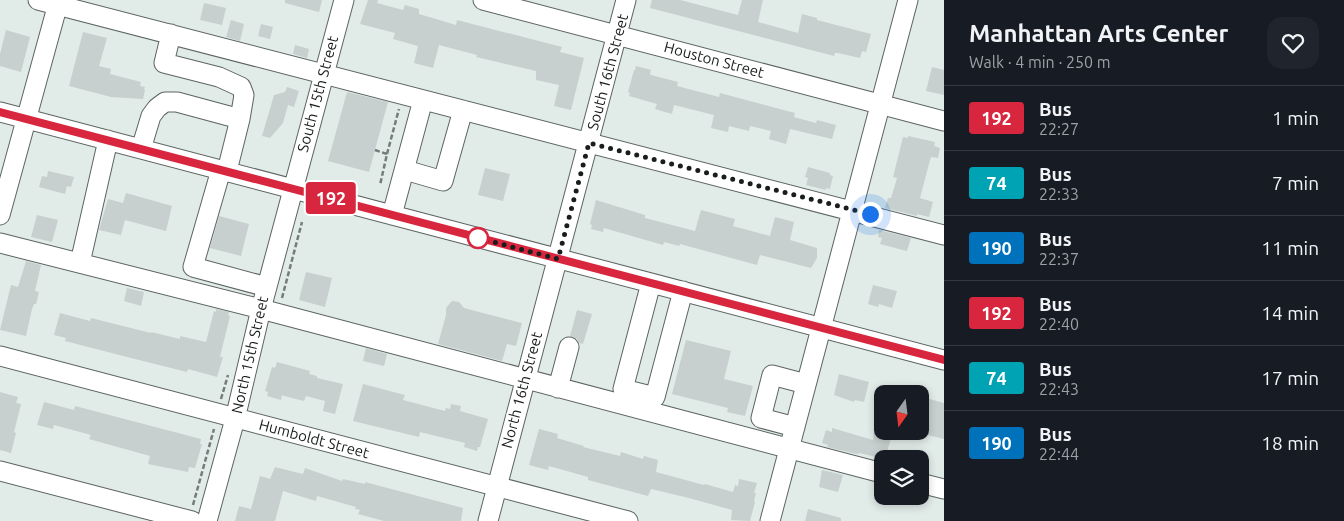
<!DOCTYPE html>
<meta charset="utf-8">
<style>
body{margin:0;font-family:Ubuntu,sans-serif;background:#20242c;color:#f1f3f6;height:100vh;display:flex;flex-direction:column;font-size:19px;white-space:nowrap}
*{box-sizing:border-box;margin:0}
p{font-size:16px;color:#9ea1a6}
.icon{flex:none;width:28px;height:28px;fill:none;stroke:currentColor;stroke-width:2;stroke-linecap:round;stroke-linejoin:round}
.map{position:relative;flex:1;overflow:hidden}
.sheet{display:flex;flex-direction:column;background:#171b24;width:400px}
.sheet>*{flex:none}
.badge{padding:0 10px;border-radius:4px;font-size:18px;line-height:32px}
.needle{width:32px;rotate:194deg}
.fabs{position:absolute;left:874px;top:385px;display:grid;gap:10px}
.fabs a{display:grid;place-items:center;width:55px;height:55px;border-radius:10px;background:#171b24;box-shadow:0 2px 8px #0003;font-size:25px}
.you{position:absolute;width:25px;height:25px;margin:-12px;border:4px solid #fff;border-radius:50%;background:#1a73e8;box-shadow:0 0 0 8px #1a73e833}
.map>.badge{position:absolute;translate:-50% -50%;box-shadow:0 0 0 2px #fff}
.round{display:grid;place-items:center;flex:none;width:52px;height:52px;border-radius:15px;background:#20242c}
.summary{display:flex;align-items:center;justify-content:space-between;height:85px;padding:0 25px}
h1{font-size:24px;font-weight:700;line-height:38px}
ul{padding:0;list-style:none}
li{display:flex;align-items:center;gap:15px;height:65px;padding:0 25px;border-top:1px solid #363941}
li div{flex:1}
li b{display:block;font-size:19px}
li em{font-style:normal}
li .badge{min-width:55px;font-weight:700;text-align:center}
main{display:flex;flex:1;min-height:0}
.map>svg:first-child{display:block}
</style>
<main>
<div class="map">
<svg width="944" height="521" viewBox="0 0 944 521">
<rect width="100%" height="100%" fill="#e1ebe8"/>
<path fill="#c7d0ce" d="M285,0h37l-3,12 -34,-9z
M368,0h10l-1,3 26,7 2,-5 14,4v5l37,11 1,-5 105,27 -2,5 24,6 -13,52 -17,-4 5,-21 -23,-5v-9l-60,-14 1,-2 -38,-10 -6,23 -19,-5 4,-17 -25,-7 2,-6 -35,-9z
M652,0h28l58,15 4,-15h21l-5,22 40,11 4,-19 15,4v2l54,14 -5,18 -4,-1 -2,7 -22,-5h-3l-1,3 -184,-48z
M204,3l22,5 -4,17 -22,-5z
M231,20l13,4 -4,17 -14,-4z
M261,24l12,3 -3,12 -12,-3z
M6,30l24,7 -9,35 -21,-6v-12z
M83,32l24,6 -8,28 12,3 -1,5 31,8 -1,4 5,1 -1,2 1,1 -2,9 -32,-2 -42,-11z
M295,45l14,4 -2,9 -14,-4z
M636,66l15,4 -1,4 1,1 27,7 -1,4 42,11 1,-4 75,20 -1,4 22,6 1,-3 19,5 -4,14 -42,-10 -4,15 -17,-5 2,-8 -21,-5 -1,5 -20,-5 -1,6 -17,-4 3,-13 -40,-10 -2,9 -17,-5 2,-5 -28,-8 1,-3 -2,-1 6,-22h1z
M932,67l12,3v25l-18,-4z
M287,87l12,4 -5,16 -6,-2 -5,18 -13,15 -8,-2 12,-41 11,-3z
M347,92l41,10 -19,70 -41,-11z
M908,136l27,6 -1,4 6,2 -2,10 -7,-1 -1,3 -10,38 13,4 -4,15 -12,-3v2l-32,-8 3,-10h3l6,-20 -4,-1 10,-40 5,1z
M808,167l22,6v2l3,1 -3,13 -4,-1v2l-20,-5 2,-7 -3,-1z
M485,168l25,6 -7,27 -25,-6z
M48,171l26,6 -3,10 -4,-1 -2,8 -26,-7 3,-11 5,1z
M126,193l46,13 -6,25 -41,-11 -4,15 -22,-5 9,-31 15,4z
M596,200l49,15v3l50,13 6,-21 34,9 -2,7 37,10 5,-19 19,5 -4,18 27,8v10l-6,10 -51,-13 -3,10 -77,-21 -1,2 -15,-4 -1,3 -59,-17 -1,4 -12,-3 1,-4 -2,-1z
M37,215l21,5 -6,22 -21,-5z
M219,216l30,8 -8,32 -31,-8z
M879,230l32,8 -4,13 -27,-7 2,-6 -4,-1z
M26,261l15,4 -6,26 4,1 -3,12h-2l-2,5 -6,27 -26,-6 11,-45 7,2z
M306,272l26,6 -7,29 -26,-7z
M873,285l24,6 -5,17 -13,-4 -1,3 -10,-3z
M127,288l17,4 -3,14 -17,-5z
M452,301l7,1 5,6 58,15 -6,23 -9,-2 -5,17 -64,-17 8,-29v-7z
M216,309l13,3 -1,3 2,1 -10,41h3l-6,20 -29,-8 -1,3 -56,-14 -66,-17 1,-3 -12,-3 6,-22 30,8 1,-3 60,15v-1l29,7v-3l26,6 8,-31 2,1z
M577,310l15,4 -9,30 -4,-1 -2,-4 -7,-3z
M686,340l45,11 -7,28 29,7 -8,30 -18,-4 1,-4 -56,-14z
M366,348l21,6 -3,12 -21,-5z
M277,362l33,9 -1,3 8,2v2l26,6 -8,30 -12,-3 2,-10 -19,-5 -2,5 -20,-5 -2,-1 -1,5 -14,-4 1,-4 -3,-1 7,-24 3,1z
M839,374l30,8 -5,20 -9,-2 -1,2 -20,-7z
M363,384l42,11 -2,5 42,11 1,-3 4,1 1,-5 10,2 -1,5 28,8 -8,28h-2l-1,4 -13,-4 1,-4 -45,-11 -1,5 -66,-16z
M0,392l18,5 -2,6 5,1 -7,28 2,1 -5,20 -11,-3z
M922,397l22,6v36l-24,-6v-28z
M44,402l30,8 1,-4 126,33 -1,5h2l-7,24 -6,-1 -1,5 -40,-8 2,-8 -61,-17 2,-4 -37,-10 -1,4 -16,-4z
M832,428l41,12 1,-9h19l-8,28 -26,-6 -1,1 -6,-1 -25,-6 1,-2 -6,-2 4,-13 6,2z
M539,429l19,5 -1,4 27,8 -1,1 37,9 1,-4 22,7 1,-3 14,4 -2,12 48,13 1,-1 28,8 2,-7 3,1 1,-7 18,4 -3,10h2l-2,8 1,1 -5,19 -19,-1 1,-10 -43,-12 -38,-9 -3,7 -60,-16v-3l-39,-11 -1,4 -19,-5z
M275,467l28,7 2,-6 37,13 1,-2 22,5v-2l98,26 -2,13h-77l-26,-7 2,-4 -5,-1 1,-2 -39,-11 -1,5 -33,-10 -8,30h-40l4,-15 12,3 9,-33 10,3z
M822,470l21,5 -5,17 -19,-5z
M808,509l33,9v3h-36z"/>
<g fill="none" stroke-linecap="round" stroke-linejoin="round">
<defs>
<path id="minor" d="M38,0l906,235
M483,0l461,121
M171,34l-7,29 55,14 22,10 3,8 -4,24
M0,112l944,248
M141,149l10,-33 6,-8 8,-6h12l63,17 -13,52
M221,170l-28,97 74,20
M405,170l38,11 20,-71
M0,215l59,-215
M392,215l31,-115
M0,243l261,66 621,164
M80,263l28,-123
M651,283l-28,106 32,8 28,-106
M0,356l628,165
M558,388l11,-41
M795,427l-34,-9 11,-43 34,9
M0,471l192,50
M920,483l24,6
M207,521l28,-102 26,-110 83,-309
M488,521l138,-521
M770,521l138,-521"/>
</defs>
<use href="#minor" stroke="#5c6462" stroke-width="21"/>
<path stroke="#757c7a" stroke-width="2.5" stroke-dasharray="5 2.5" stroke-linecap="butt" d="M375,150l12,4 -7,31
M387,154l12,-45
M282,298l20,-76
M221,399l7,-24
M193,505l21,-76"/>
<use href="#minor" stroke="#fff" stroke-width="19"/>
</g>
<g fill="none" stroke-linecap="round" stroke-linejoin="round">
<defs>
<path id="line" d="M0,112l944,248"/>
</defs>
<use href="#line" stroke="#fff" stroke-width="11"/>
<use href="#line" stroke="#d7263d" stroke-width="8"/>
<path stroke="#1a1d1d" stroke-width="5" stroke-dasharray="0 9" d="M478,238l80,21 31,-116 281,71"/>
</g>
<circle fill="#fff" stroke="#d7263d" stroke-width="2.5" cx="478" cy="238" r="10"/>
<g text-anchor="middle" stroke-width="4" stroke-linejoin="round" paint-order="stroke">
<g font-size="15" fill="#1a1d1d" stroke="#fff">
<text transform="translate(714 60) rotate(15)" y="5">Houston Street</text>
<text transform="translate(608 72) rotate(-75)" y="5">South 16th Street</text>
<text transform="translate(318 94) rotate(-75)" y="5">South 15th Street</text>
<text transform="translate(250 355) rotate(-77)" y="5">North 15th Street</text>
<text transform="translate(522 390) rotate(-75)" y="5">North 16th Street</text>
<text transform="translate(314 439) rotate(15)" y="5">Humboldt Street</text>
</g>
</g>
</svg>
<div class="fabs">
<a><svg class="needle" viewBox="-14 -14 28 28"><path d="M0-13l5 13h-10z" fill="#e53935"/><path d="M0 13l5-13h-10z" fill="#9ea1a6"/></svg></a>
<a><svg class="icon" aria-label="layers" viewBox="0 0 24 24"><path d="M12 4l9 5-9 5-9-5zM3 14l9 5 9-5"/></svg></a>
</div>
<div class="you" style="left:870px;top:214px"></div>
<b class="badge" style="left:331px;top:198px;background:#d7263d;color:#fff">192</b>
</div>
<section class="sheet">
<div class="summary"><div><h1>Manhattan Arts Center</h1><p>Walk · 4 min · 250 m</p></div><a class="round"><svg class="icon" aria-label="heart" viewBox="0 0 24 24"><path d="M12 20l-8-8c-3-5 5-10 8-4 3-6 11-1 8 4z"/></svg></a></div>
<ul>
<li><span class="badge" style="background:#d7263d;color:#fff">192</span><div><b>Bus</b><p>22:27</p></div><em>1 min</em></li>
<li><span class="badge" style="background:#00a3b4;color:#fff">74</span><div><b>Bus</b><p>22:33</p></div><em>7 min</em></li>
<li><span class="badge" style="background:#0072bc;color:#fff">190</span><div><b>Bus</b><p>22:37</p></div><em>11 min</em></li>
<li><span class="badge" style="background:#d7263d;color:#fff">192</span><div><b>Bus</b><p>22:40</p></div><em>14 min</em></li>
<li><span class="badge" style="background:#00a3b4;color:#fff">74</span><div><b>Bus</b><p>22:43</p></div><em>17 min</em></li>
<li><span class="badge" style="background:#0072bc;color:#fff">190</span><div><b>Bus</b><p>22:44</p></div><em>18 min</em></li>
</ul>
</section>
</main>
